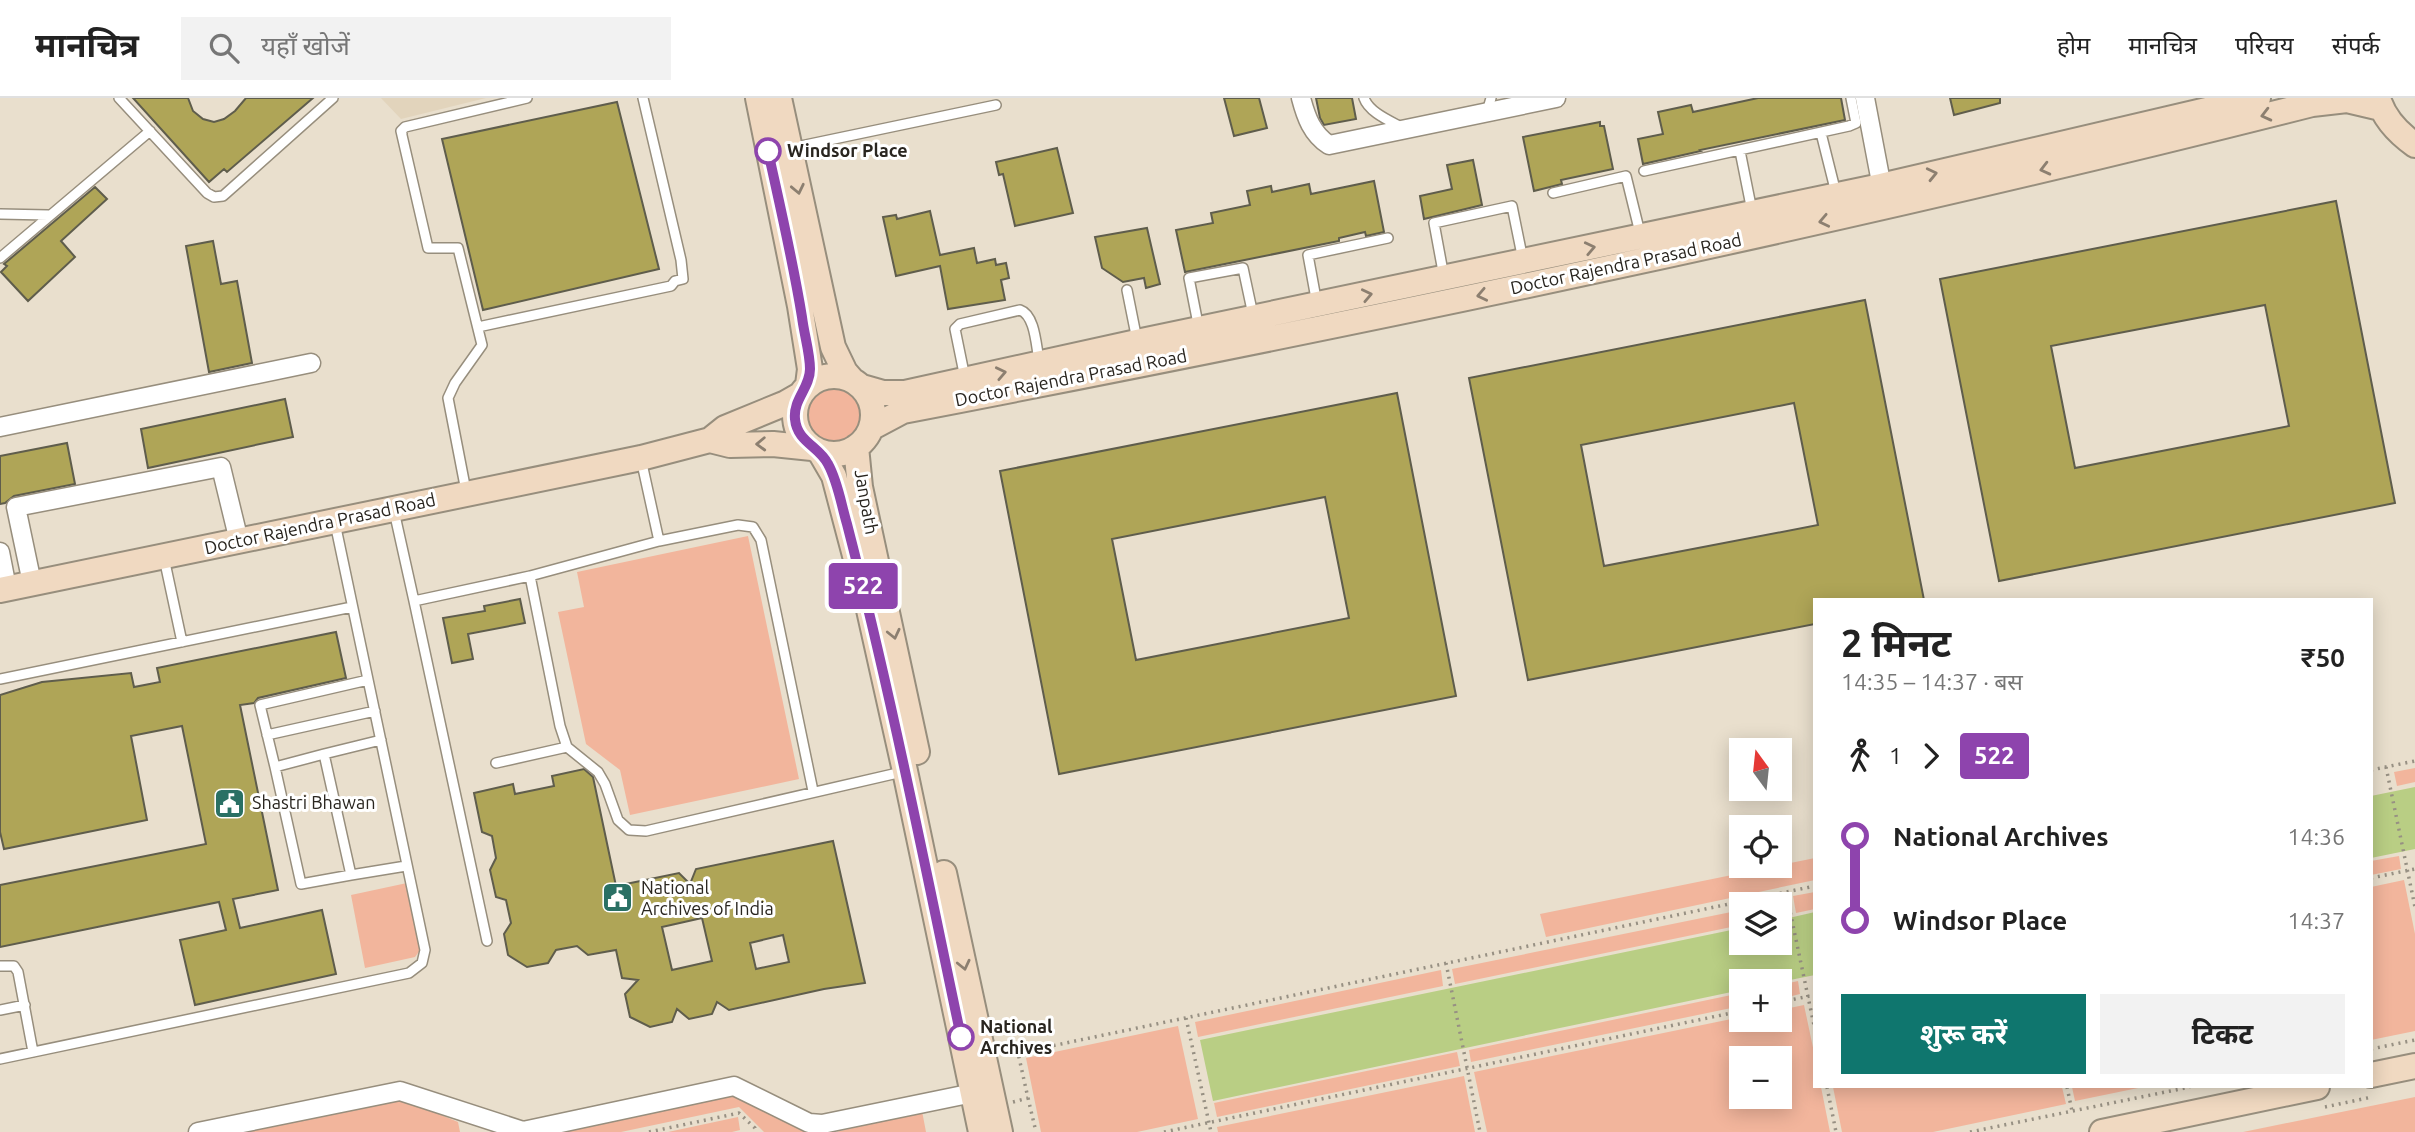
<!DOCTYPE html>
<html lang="hi">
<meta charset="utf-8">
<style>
body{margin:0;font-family:Ubuntu,"Noto Sans Devanagari",sans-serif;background:#f2f2f2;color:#222;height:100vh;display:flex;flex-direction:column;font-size:26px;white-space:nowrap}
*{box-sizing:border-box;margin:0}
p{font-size:23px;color:#767676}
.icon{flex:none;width:38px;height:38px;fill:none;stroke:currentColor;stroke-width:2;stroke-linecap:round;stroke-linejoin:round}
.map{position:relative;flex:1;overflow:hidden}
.side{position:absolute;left:1813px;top:500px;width:560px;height:490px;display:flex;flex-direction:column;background:#fff;border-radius:0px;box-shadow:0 4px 18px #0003}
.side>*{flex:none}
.badge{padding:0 14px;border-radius:5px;font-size:24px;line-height:46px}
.needle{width:46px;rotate:345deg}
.tools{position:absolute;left:1729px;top:640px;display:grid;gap:14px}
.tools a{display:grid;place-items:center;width:63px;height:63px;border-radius:0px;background:#fff;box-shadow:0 4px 18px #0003;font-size:35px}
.map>.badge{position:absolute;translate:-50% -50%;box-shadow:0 0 0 4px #fff}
.legs{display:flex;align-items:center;gap:10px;height:77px;padding:0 28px;font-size:23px}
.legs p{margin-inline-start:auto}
.headline{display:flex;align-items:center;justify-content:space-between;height:119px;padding:0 28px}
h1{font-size:38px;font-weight:700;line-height:52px}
.cta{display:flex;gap:14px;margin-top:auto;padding:14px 28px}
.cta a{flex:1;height:80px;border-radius:0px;background:#0f766e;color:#fff;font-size:28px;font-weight:700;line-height:80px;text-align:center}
.cta a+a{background:#f2f2f2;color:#222}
ul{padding:0 28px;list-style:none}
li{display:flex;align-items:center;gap:24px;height:84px;font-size:26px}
li i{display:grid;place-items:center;width:10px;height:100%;margin:0 9px;background:currentColor}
li i::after{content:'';width:18px;height:18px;margin:-9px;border:5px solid;border-radius:50%;background:#fff}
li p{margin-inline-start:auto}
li:first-child i{background:linear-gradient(#0000 50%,currentColor 0)}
li:last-child i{background:linear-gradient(currentColor 50%,#0000 0)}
header{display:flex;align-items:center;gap:42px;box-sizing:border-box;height:98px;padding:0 35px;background:#fff;border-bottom:2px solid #e0e0e0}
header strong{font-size:33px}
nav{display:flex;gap:38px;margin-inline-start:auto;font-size:24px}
.search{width:490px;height:63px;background:#f2f2f2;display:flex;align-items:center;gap:18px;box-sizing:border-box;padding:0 24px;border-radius:0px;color:#767676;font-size:26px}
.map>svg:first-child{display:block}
</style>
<header>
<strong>मानचित्र</strong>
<div class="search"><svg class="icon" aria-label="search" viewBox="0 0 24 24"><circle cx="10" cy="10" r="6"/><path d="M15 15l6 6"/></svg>यहाँ खोजें</div>
<nav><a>होम</a><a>मानचित्र</a><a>परिचय</a><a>संपर्क</a></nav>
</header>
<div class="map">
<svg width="2415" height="1034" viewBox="0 0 2415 1034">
<rect width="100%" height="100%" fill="#e9dfcd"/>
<path fill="#e2d4bc" d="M381,0h105l-85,21z"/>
<path fill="#f2b59c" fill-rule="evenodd" d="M807 318a27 27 0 1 1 54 0a27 27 0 1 1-54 0Z
M748,438l51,243 -169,36 -10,-45 -34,-26 -28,-132 26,-5 -7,-35z
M2415,670v14l-18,4 -3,-14z
M2399,758l2,13 -30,6v-14z
M1815,760v22l-269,57 -6,-23z
M2404,782l11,54v97l-44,9v-153z
M407,785l14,66 -6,8 -50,11 -14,-73z
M1815,794v17l-19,4 -3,-17z
M1741,812v15l-286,59 -3,-15z
M1441,872l2,16 -245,51 -3,-15z
M1798,883l2,13 -20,5v-14z
M1741,895v13l-270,56 -2,-12z
M1804,907l11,52v30h6l9,45h-343l-13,-60 267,-55v3h39v-10zM1741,961h39v38h-39z
M1178,928l20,93 -61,13h-96l-15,-74z
M1457,954l3,14 -243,51 -3,-14z
M1464,978l11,56h-257l-1,-5z
M1833,989h229l4,17 -133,28h-91z
M2072,989h71l-68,14z
M735,996l69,37 13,1h-53l-25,-25 -118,25h-79z
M2415,999v35h-172z
M400,1000l58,24 2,10h-218z
M922,1013l4,21h-90z
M738,1019l2,13 -8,2h-64z"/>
<path fill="#b9ce84" d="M2415,689v62l-44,9v-62z
M1815,814v63l-35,7h-39v8l-528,111 -13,-61 541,-112v15h39v-23z"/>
<path fill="#afa557" stroke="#5f5d4c" stroke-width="2" fill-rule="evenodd" d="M133,0h55l5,13 10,8 11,3 10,-3 11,-8 11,-13h67l-86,74 -3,-3 -15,13z
M1224,0h35l8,30 -33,8z
M1316,0h36l4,21 -32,6 -4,-7z
M1758,0h83l4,22 -145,30 1,1 -58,13 -5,-25 25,-5 -5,-22 33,-7 2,7z
M1950,0h50v5l-46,12z
M617,4l42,167 -176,41 -41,-171z
M1600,24v4h4l9,43 -52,11 1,4 -28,7 -11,-54z
M1057,50l16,65 -58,13 -12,-52 -4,1 -3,-13z
M1473,62l9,45 -58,14 -4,-23 32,-7 -5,-24z
M1374,83l10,51 -18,4 -1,-4 -26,6v3l-154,31 -9,-42 37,-7 -2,-10 39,-8 -3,-14 24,-5 1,6 37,-8 2,10z
M95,89l12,12 -46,42 14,16 -47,44 -27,-29 6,-6 -3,-2z
M2336,103l59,302 -396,78 -59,-302zM2265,207l24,121 -214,42 -24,-122z
M930,113l10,44 34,-7 3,15 18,-4 1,6 10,-2 3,15 -8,2 4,20 -57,9 -8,-43 -44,10 -13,-59 13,-2 1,4z
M1147,130l13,56 -14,4 -2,-10 -21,4 -21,-14 -7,-31z
M213,143l8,43 16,-3 15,82 -43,9 -23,-126z
M1865,202l59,300h-109v24l-287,56 -59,-302zM1794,305l24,122 -214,41 -23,-121z
M1397,295l59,303 -397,78 -59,-303zM1325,399l24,121 -213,42 -24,-121z
M285,301l8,38 -145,31 -7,-39z
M67,345l8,41 -61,12 -9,7 -5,1v-48z
M520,501l5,24 -57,11 5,25 -21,4 -9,-45 42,-7 -1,-5z
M336,534l10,46 -88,20 -4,5 -14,2 38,185 -45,9 7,29 82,-18 14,64 -141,31 -15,-65 46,-10 -7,-28 -219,45v-62l206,-41 -24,-118 -51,10 16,84 -143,29 -4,-17v-137l42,-13 89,-9 3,14 26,-5 -3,-14z
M584,671l9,8 23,109 63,-13 11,11 6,-15 137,-28 32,142 -41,6 -95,21 -12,-8 -5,12 -23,5 -12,-10 -5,13 -22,5 -20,-10 -5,-23 13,-14 -16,-2 -6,-28 -28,5 -11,-9 -21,4 -8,13 -21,4 -19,-12 -4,-21 7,-11 -5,-23 -10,-3 -6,-27 6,-12 -4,-22 -10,-4 -8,-39 39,-9 2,10 39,-8 -2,-10zM702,820l10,43 -40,9 -10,-43zM783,837l6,27 -33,7 -6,-26z"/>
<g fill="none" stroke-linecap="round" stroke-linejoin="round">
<defs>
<path id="service" d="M119,0l88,95 7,4 9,-1 110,-98
M1364,0c5,14 24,22 37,29
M1487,14l4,-14
M401,33l27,117h30l24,97 -27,38 -7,15 18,93
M1821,35l15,60
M402,36l-1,-3 4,-4 122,-29
M791,50l205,-43
M1740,53l12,60
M1644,73l205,-45 7,-3 -5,-25
M1553,95l73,-17 14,57
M0,116l48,1
M0,160l150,-127
M1444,179l-10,-54 78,-17 11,54
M1127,192l10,50
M1317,206l-9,-49 80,-17
M478,229l193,-41 4,-5 8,-2 -2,-19 -38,-162
M1199,231l-10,-51 54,-10 10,47
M965,280l-10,-49 5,-5 60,-14c15,5 16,35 19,50
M641,361l18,82
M394,413l20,90 116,-25
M164,460l18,84
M414,503l73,340
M0,581l352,-72
M267,637l108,-24
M381,642l-57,14 27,121 55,-9
M324,656l-49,13 26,117 50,-9
M496,665l71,-16
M275,669l-15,-62 108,-25
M813,693l-52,-251 -8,-13 -15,-2 -79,16 -129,35 30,150 7,21 31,25 7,12 13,36 11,10 17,1 256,-59
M0,868h14l4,6 15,80
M0,912l25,-5
M0,961l409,-86 13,-10 3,-13 -90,-427"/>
<path id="minor" d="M1301,0c5,19 11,36 28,47l227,-47
M1865,0l19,100
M0,329l311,-64
M0,454l7,36
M32,485l-16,-76 205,-40 18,74
M198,1034l202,-41 123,40 211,-45 75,37 13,1 151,-31"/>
<path id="secondary" d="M758,0l42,208 10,63 -2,16
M779,0l54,249 12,25 7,8
M2378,0c6,21 20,35 37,47
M795 317a39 39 0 1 1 78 0a39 39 0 1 1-78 0Z
M862,289l21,6h22l232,-51 744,-156 377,-88
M871,330l32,-17c472,-91 943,-189 1409,-307l35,-4 34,8
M710,342l20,5 43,-1 39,4
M856,349l4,40 57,265
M820,354l14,24 33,125 38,170 76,361
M0,492l641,-132 69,-18 15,-12 61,-25 14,-8
M944,775l56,259
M2371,977l44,-9
M2102,1034l215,-45"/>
</defs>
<use href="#service" stroke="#978e7d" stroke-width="12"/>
<use href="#minor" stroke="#978e7d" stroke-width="21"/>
<use href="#secondary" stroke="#978e7d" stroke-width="28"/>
<path stroke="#979083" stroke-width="3.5" stroke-dasharray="2 5" stroke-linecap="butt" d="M2386,669l29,140
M2371,672l44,-9
M2371,780l44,-9
M1786,794l29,138
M1446,865l34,169
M1780,904l35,-7
M1186,920l25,114
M2371,951l44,-9
M1827,989l9,45
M2067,989l5,24
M1028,1000l8,34
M1013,1004l15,-4 -10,-45 797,-167
M2325,1009l47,-10
M649,1034l90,-19 16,15 1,4
M1164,1034l577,-121
M1970,1034l220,-45"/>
<use href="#service" stroke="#fff" stroke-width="9"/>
<use href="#minor" stroke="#fff" stroke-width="18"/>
<use href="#secondary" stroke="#f0d9c1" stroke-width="24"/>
</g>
<defs><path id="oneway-chevron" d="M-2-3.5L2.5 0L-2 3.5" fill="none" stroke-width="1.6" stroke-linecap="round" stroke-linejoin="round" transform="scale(1.75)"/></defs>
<g stroke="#8c7f70">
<use href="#oneway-chevron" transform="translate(2266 17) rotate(166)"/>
<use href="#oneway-chevron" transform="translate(2045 71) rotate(166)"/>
<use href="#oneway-chevron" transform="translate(1932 76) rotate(-13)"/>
<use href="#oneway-chevron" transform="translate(798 91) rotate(78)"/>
<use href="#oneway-chevron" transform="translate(1824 123) rotate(168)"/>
<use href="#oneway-chevron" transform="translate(1590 150) rotate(-12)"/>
<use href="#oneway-chevron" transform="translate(1367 197) rotate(-12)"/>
<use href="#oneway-chevron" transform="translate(1482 197) rotate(168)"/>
<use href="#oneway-chevron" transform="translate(1001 275) rotate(-12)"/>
<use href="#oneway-chevron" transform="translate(761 346) rotate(178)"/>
<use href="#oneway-chevron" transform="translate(894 536) rotate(77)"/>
<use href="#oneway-chevron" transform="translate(964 867) rotate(77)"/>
</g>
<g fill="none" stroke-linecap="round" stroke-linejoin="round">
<defs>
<path id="line-1" d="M768,53c12,55 25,110 34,166 2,17 8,36 8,52 0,19 -17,30 -15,50 2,23 24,27 33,45 10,18 13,40 19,60 44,170 78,342 114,513"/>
</defs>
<use href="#line-1" stroke="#fff" stroke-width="16"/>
<use href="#line-1" stroke="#8e44ad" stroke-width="10"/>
</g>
<defs>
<symbol id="civic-square" viewBox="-11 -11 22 22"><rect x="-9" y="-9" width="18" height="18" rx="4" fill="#2a7064" stroke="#fff"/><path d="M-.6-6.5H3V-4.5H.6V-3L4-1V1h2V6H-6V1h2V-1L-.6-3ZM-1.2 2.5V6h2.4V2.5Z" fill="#fff"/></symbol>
</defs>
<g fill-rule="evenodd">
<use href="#civic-square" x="212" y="688" width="35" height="35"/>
<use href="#civic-square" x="600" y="782" width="35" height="35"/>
</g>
<g fill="#fff" stroke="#8e44ad" stroke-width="3.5">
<circle cx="768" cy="53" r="12"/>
<circle cx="961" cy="939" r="12"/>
</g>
<g text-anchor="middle" stroke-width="6" stroke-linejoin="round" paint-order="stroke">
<g font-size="18" font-weight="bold" fill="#29251f" stroke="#fff" text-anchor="start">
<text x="787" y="59">Windsor Place</text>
<text x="980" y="935">National<tspan x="980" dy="21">Archives</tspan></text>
</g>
<g font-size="18" fill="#29251f" stroke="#fff">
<text transform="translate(1626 166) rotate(-12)" y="6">Doctor Rajendra Prasad Road</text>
<text transform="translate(1071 280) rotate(-11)" y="6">Doctor Rajendra Prasad Road</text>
<text transform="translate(866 404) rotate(80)" y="6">Janpath</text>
<text transform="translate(320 426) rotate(-12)" y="6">Doctor Rajendra Prasad Road</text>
</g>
<g font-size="18" fill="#29251f" stroke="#fff" text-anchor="start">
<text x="252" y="711">Shastri Bhawan</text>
<text x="641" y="796">National<tspan x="641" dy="21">Archives of India</tspan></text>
</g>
</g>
</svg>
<div class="tools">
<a><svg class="needle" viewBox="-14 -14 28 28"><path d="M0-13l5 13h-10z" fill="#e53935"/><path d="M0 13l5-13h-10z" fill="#767676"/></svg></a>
<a><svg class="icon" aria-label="locate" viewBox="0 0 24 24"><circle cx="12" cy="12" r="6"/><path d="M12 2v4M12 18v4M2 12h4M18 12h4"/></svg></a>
<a><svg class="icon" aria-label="layers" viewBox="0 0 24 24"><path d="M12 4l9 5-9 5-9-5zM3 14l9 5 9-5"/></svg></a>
<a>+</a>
<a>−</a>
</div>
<b class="badge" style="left:863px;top:488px;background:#8e44ad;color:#fff">522</b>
<section class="side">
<div class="headline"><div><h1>2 मिनट</h1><p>14:35 – 14:37 · बस</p></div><b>₹50</b></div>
<div class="legs"><svg class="icon" aria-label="walk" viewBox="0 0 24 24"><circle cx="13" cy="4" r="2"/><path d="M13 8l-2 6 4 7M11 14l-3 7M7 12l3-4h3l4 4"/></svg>1<svg class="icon" aria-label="forward" viewBox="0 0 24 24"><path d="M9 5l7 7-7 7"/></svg><b class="badge" style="background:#8e44ad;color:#fff">522</b></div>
<ul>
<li><i style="color:#8e44ad"></i><b>National Archives</b><p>14:36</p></li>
<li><i style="color:#8e44ad"></i><b>Windsor Place</b><p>14:37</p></li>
</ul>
<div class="cta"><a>शुरू करें</a><a>टिकट</a></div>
</section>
</div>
